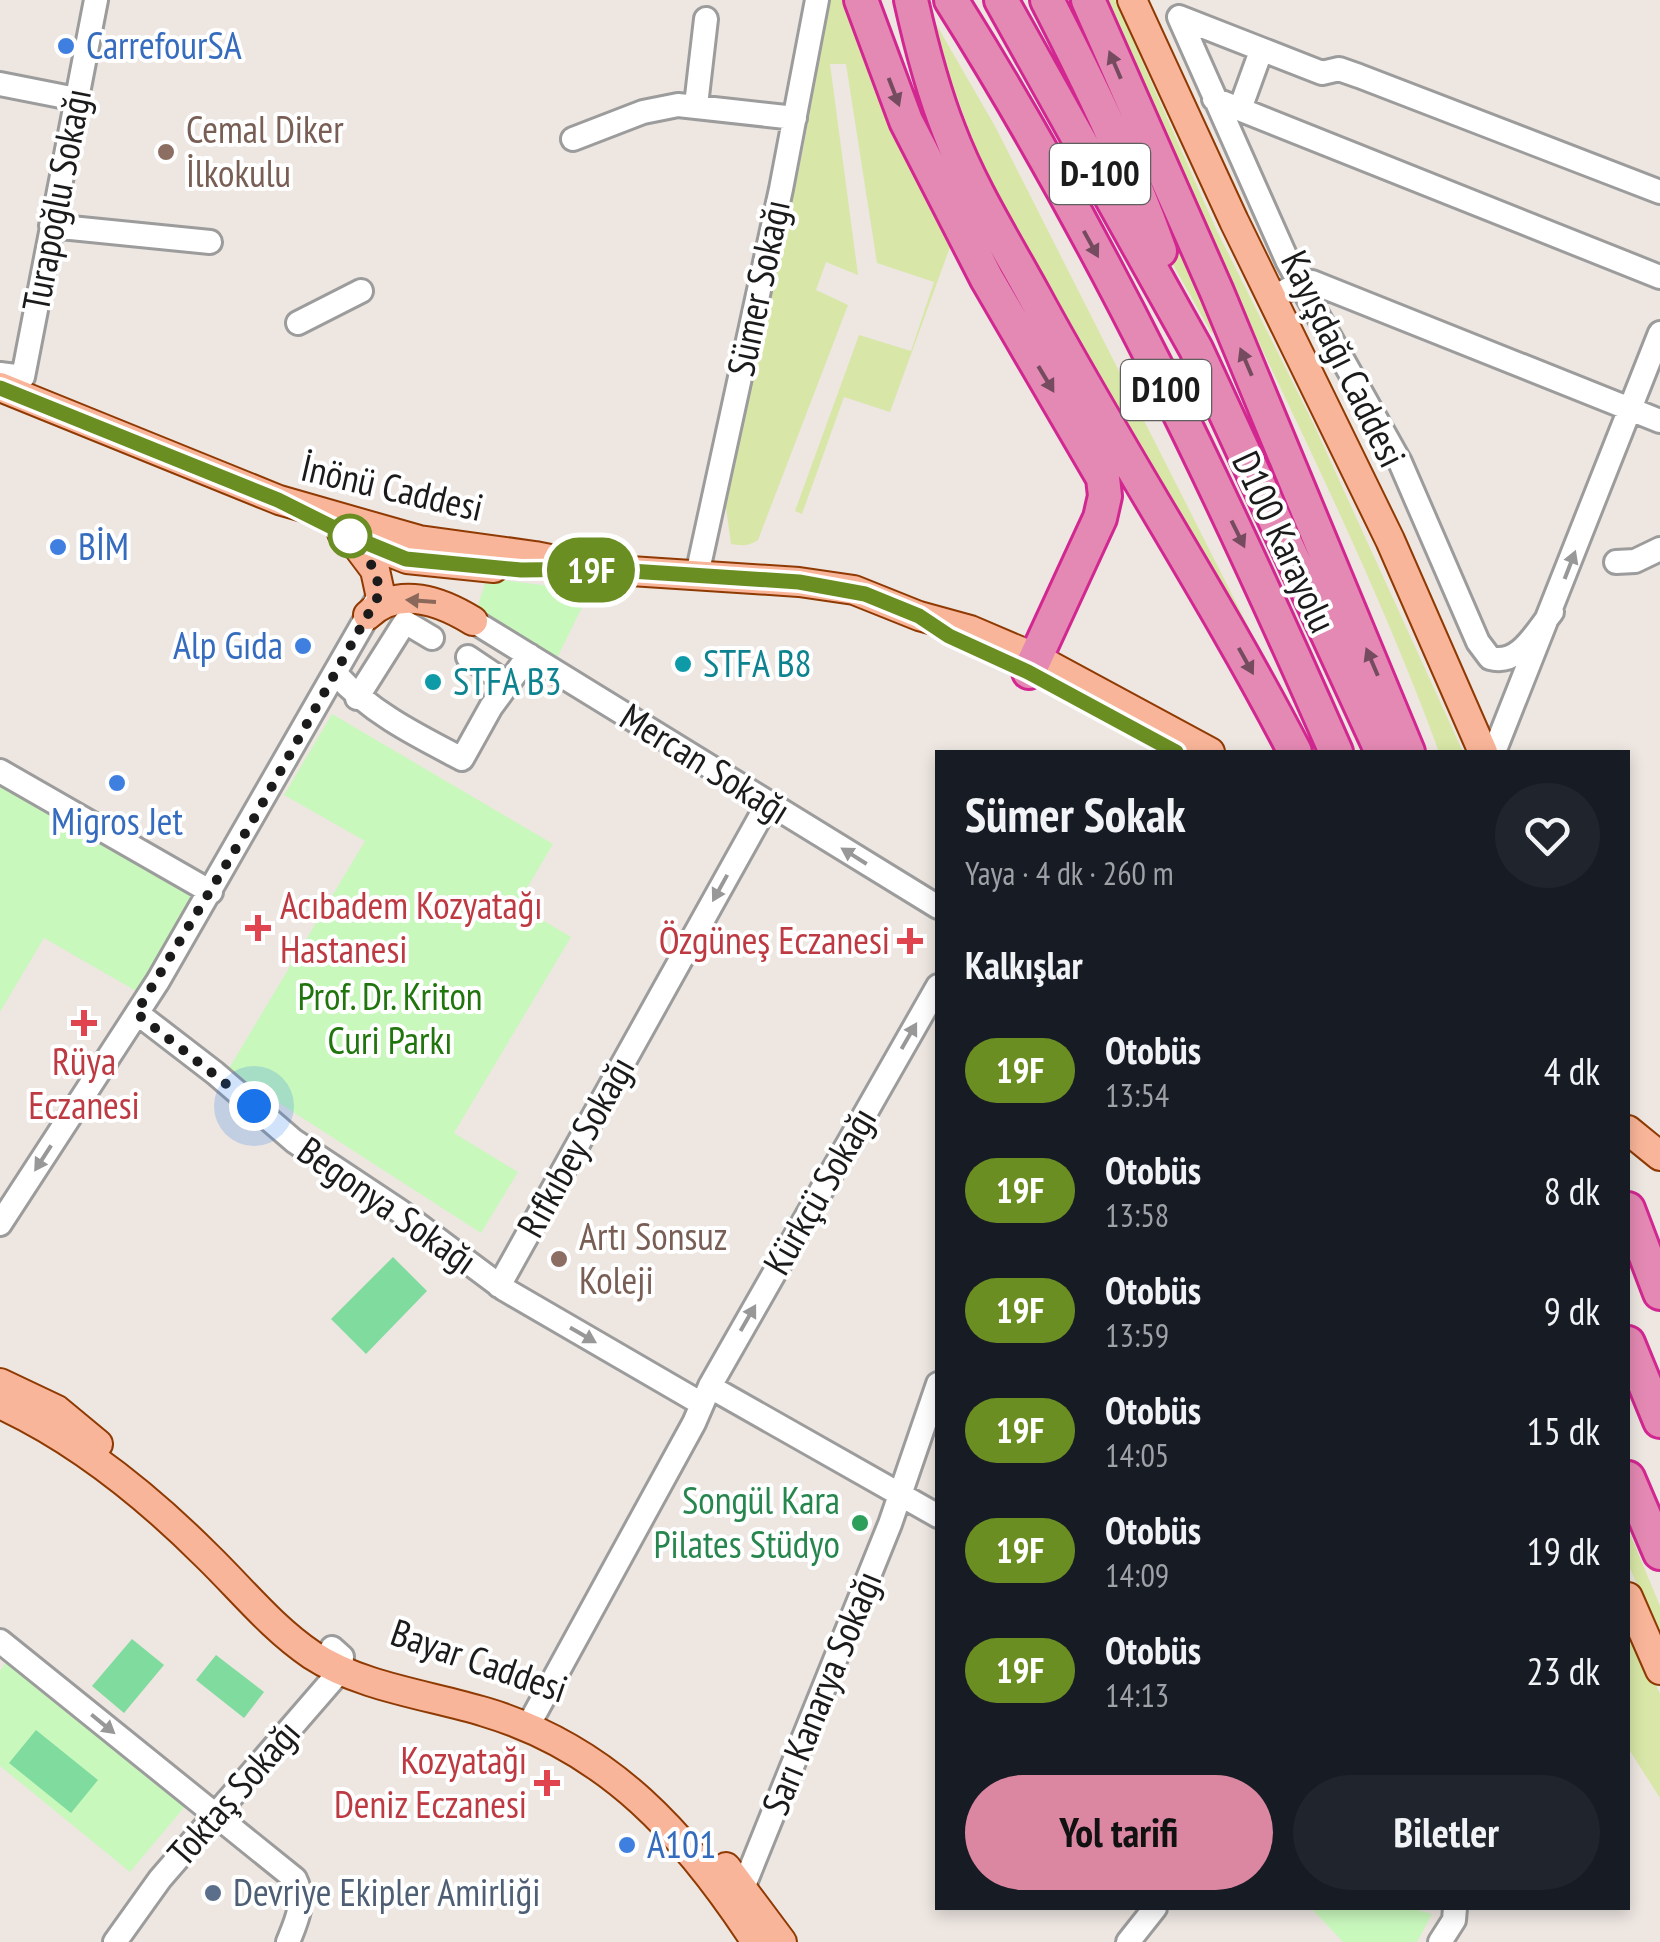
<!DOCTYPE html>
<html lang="tr">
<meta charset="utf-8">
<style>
body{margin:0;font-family:"PT Sans Narrow",sans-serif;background:#20242c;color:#f1f3f6;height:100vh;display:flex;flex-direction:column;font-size:38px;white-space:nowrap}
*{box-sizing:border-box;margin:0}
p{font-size:32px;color:#9ea1a6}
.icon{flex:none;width:55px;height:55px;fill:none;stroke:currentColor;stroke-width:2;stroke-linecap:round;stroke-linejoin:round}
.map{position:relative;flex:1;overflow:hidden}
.details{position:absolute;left:935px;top:750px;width:695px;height:1160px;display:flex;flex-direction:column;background:#171b24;border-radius:0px;box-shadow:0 5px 15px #0003}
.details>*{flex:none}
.badge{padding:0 20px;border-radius:32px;font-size:35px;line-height:65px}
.you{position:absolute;width:50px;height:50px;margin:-25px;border:8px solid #fff;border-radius:50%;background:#1a73e8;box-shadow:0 0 0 15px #1a73e833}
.map>.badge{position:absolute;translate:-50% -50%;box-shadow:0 0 0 5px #fff}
h2{padding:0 30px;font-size:38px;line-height:90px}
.round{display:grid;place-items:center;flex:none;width:105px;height:105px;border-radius:52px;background:#20242c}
.headline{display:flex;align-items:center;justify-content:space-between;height:170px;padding:0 30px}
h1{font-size:48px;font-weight:700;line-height:75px}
.action{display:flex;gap:20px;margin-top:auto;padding:20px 30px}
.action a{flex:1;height:115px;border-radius:60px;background:#dc87a1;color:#111;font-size:40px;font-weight:700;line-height:115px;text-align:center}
.action a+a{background:#20242c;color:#f1f3f6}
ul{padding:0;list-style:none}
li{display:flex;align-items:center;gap:30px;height:120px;padding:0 30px}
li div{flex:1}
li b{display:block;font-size:38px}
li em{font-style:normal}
li .badge{min-width:110px;font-weight:700;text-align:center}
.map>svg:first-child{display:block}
</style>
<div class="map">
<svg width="1660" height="1942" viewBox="0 0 1660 1942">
<rect width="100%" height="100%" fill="#ede6e1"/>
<path fill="#d8e7a7" d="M830,0h15l25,67 80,171v9l-60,165 -46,-15 -42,117 -7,-3 64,-176 52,16 23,-69 -57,-19 -31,-199h-16l28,211 -32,-13 -10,28 32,15 -90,235c-9,6 -16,6 -27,4l-6,-44 77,-345z
M1103,0h12l102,231 97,194 149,327h-24c-66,-181 -155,-354 -237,-529 -35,-73 -66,-149 -99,-223z
M936,24l60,104 254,502 -4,2 -143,-245 -116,-206 -38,-107z
M1162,211l54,122 -5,-1 -40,-71z
M1628,1529l32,77v31l-32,-73z
M1628,1620l32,74v104l-32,-50z"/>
<path fill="#c9f8bd" d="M487,578l103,13 -33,67 -75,-46 -4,-7z
M332,714l221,130 -36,61 54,32 -117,196 64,39 -37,61 -253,-163 137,-229 -81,-46z
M0,771l197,118 -61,102 -92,-53 -44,74z
M8,1659l179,145 -57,68 -130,-106v-95z
M1311,1908h100l21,6 -15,28h-74z"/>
<path fill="#80db9e" d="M393,1257l34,34 -61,63 -35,-35z
M132,1639l32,26 -40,48 -32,-27z
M216,1655l48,37 -20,26 -48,-38z
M36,1730l62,50 -27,33 -62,-50z"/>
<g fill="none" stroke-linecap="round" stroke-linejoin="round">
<defs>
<path id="minor" d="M1179,17l109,245 112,200 78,180 12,16c29,8 46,-26 62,-46
M1179,17l143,56 17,-4 20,7 301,116
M0,84l76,15
M1214,99l446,178
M696,105l10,-86
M1240,109l21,-58
M573,139l70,-27 35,-7 117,13
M51,226l159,16
M1272,298l28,-15 12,-1 348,139
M298,323l63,-32
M0,374l23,3 73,-377
M1616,562l19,-1 25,-12
M697,575l84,-386 36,-189
M473,621l465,286
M468,657l40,27
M336,674c35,39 80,61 126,85l29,-52 38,-52
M357,698l48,-76 27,16
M1494,752l166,-419
M0,771l211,121
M137,1013l78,60 79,68 107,71 103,77 198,115
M0,1224l158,-243 218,-380
M499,1286l269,-483
M721,1393l217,123
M0,1641l295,238c11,22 2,41 -7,63
M528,1726l166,-303 16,-37 228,-400
M731,1898l12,-10 147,-364 48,-140
M115,1942l45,-63 181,-209 1,-13 -10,-9
M1128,1942l27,-34
M1440,1942l14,-22 1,-12"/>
<path id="major" d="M1132,0l102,221 156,319 93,212
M0,387l279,113 140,40 116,16 65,13 199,13 55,8 65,26 51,14 66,28 174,94
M342,533l65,26 87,9
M351,538l24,32 5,23
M368,615c31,-30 74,-13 105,6
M1628,1130l32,26
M0,1383l57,27 41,34
M0,1404c78,36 147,92 207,152 35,34 64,71 105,99 49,32 117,40 173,57 124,37 202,124 271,230
M1628,1597l32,73
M726,1867l56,75"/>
<path id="highway" d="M861,0l45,121 81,158 116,199 2,18 -5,22 -71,154
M911,0c10,45 21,88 38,131 22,58 57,113 87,168 83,153 179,299 259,453
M951,0c150,238 272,495 385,752
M1001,0l195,349 186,403
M1047,0c42,82 82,164 113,251
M1088,0l129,292 191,460
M1628,1209l32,84
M1628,1343l32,78
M1628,1478l32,75"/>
</defs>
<use href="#minor" stroke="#9c9c9c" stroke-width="28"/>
<use href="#major" stroke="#8f3a03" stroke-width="32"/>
<use href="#highway" stroke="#d22791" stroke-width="38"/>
<use href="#minor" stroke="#fff" stroke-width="22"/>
<use href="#major" stroke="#f9b599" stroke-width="28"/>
<use href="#highway" stroke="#e489b3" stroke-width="32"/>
</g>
<defs><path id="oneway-solid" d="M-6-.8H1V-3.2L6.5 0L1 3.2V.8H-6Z" transform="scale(2.5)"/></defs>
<g fill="#754c5f">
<use href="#oneway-solid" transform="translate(1115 65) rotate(-113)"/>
<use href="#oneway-solid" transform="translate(894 92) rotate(69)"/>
<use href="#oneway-solid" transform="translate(1091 244) rotate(61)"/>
<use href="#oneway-solid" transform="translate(1246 362) rotate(-113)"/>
<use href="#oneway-solid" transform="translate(1046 379) rotate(59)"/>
<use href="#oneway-solid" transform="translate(1238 534) rotate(64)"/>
<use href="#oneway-solid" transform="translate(1246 661) rotate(61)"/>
<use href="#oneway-solid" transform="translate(1372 662) rotate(-113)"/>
</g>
<g fill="#989898">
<use href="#oneway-solid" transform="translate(1570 565) rotate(-69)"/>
<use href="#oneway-solid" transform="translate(854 856) rotate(-148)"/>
<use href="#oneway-solid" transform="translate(720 888) rotate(119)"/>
<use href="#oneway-solid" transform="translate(909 1036) rotate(-60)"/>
<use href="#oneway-solid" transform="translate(43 1158) rotate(123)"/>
<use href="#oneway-solid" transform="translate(748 1318) rotate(-60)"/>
<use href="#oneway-solid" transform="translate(583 1335) rotate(30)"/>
<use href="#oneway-solid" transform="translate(103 1724) rotate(39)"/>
</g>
<use fill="#8a685a" href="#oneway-solid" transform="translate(421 601) rotate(-176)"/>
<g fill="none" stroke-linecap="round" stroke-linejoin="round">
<defs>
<path id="line" d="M0,388l278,112 72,36 56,23 115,11 79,-1 199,13 66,12 54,22 30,20 79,36 148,80"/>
</defs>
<use href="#line" stroke="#fff" stroke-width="22"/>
<use href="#line" stroke="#6b8e23" stroke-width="15"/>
<path stroke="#1b1b1b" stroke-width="10" stroke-dasharray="0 18" d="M254,1106l-118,-93 116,-191 128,-229 -5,-23 -25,-34"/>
</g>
<g fill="#3f7fe0" stroke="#fff" stroke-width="4">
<circle cx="66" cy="46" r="10"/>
<circle cx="58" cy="547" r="10"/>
<circle cx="303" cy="646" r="10"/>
<circle cx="117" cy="783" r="10"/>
<circle cx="627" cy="1845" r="10"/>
</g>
<g fill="#8d6e63" stroke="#fff" stroke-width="4">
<circle cx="166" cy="152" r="10"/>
<circle cx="559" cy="1259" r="10"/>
</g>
<circle fill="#fff" stroke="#6b8e23" stroke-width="5" cx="350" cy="536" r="20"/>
<g fill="#0f9aa8" stroke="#fff" stroke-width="4">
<circle cx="683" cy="664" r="10"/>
<circle cx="433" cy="682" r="10"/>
</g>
<g fill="#e0444e" stroke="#fff" stroke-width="4">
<path d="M253 913h10v10h10v10h-10v10h-10v-10h-10v-10h10z"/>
<path d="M905 926h10v10h10v10h-10v10h-10v-10h-10v-10h10z"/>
<path d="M79 1008h10v10h10v10h-10v10h-10v-10h-10v-10h10z"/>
<path d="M542 1768h10v10h10v10h-10v10h-10v-10h-10v-10h10z"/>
</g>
<circle fill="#2e9e5b" stroke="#fff" stroke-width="4" cx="860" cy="1523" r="10"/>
<circle fill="#5c6f8a" stroke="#fff" stroke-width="4" cx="213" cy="1893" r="10"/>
<g text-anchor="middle" stroke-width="8" stroke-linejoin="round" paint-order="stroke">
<g fill="#fff" stroke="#5f5f5f" stroke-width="2.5">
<rect x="1050" y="144" width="100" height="60" rx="8"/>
<rect x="1121" y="360" width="90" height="60" rx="8"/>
</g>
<g font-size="35" font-weight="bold" fill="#1b1b1b">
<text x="1100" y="186">D-100</text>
<text x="1166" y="402">D100</text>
</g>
<g font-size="38" fill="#366cbe" stroke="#fff" text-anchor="start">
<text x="86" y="59">CarrefourSA</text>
<text x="78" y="560">BİM</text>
<text x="283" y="659" text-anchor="end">Alp Gıda</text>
<text x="117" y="835" text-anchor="middle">Migros Jet</text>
<text x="647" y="1858">A101</text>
</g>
<g font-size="38" fill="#785e54" stroke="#fff" text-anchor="start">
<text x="186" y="143">Cemal Diker<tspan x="186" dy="44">İlkokulu</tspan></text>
<text x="579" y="1250">Artı Sonsuz<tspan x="579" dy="44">Koleji</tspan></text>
</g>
<g font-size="38" fill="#1b1b1b" stroke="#fff">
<text transform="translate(57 200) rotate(-79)" y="13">Turapoğlu Sokağı</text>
<text transform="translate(759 288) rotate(-78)" y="13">Sümer Sokağı</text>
<text transform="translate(1343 359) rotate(64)" y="13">Kayışdağı Caddesi</text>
<text transform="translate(392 488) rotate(13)" y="13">İnönü Caddesi</text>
<text transform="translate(1284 542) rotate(65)" y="13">D100 Karayolu</text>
<text transform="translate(705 764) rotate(32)" y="13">Mercan Sokağı</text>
<text transform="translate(576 1147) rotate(-61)" y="13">Rıfkıbey Sokağı</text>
<text transform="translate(820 1191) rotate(-60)" y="13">Kürkçü Sokağı</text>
<text transform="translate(387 1206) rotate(35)" y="13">Begonya Sokağı</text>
<text transform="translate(479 1661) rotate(19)" y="13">Bayar Caddesi</text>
<text transform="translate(822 1693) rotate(-68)" y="13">Sarı Kanarya Sokağı</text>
<text transform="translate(234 1793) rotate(-49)" y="13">Toktaş Sokağı</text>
</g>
<g font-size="38" fill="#0d838f" stroke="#fff" text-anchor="start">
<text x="703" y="677">STFA B8</text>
<text x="453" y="695">STFA B3</text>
</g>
<g font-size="38" fill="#be3a42" stroke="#fff" text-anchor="end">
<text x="280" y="919" text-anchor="start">Acıbadem Kozyatağı<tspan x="280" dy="44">Hastanesi</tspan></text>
<text x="890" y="954">Özgüneş Eczanesi</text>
<text x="84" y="1075" text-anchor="middle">Rüya<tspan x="84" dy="44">Eczanesi</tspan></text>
<text x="527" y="1774">Kozyatağı<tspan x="527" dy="44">Deniz Eczanesi</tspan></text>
</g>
<g font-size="38" fill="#21750d" stroke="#fff">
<text x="390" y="1010">Prof. Dr. Kriton<tspan x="390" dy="44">Curi Parkı</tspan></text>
</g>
<g font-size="38" fill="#27864d" stroke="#fff" text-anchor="end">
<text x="840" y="1514">Songül Kara<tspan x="840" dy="44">Pilates Stüdyo</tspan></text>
</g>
<g font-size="38" fill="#4e5e75" stroke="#fff" text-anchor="start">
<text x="233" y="1906">Devriye Ekipler Amirliği</text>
</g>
</g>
</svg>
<div class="you" style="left:254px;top:1106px"></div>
<b class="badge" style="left:591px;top:570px;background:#6b8e23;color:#fff">19F</b>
<section class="details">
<div class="headline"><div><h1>Sümer Sokak</h1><p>Yaya · 4 dk · 260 m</p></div><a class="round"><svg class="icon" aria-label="heart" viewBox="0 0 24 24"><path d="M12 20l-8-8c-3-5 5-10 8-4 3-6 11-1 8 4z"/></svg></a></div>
<h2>Kalkışlar</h2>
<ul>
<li><span class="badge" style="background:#6b8e23;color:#fff">19F</span><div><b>Otobüs</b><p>13:54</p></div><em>4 dk</em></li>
<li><span class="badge" style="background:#6b8e23;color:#fff">19F</span><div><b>Otobüs</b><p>13:58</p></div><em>8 dk</em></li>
<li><span class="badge" style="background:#6b8e23;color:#fff">19F</span><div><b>Otobüs</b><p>13:59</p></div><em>9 dk</em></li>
<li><span class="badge" style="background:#6b8e23;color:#fff">19F</span><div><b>Otobüs</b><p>14:05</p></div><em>15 dk</em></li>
<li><span class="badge" style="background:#6b8e23;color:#fff">19F</span><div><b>Otobüs</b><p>14:09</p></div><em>19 dk</em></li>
<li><span class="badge" style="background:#6b8e23;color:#fff">19F</span><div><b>Otobüs</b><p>14:13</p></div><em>23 dk</em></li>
</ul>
<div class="action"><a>Yol tarifi</a><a>Biletler</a></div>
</section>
</div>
